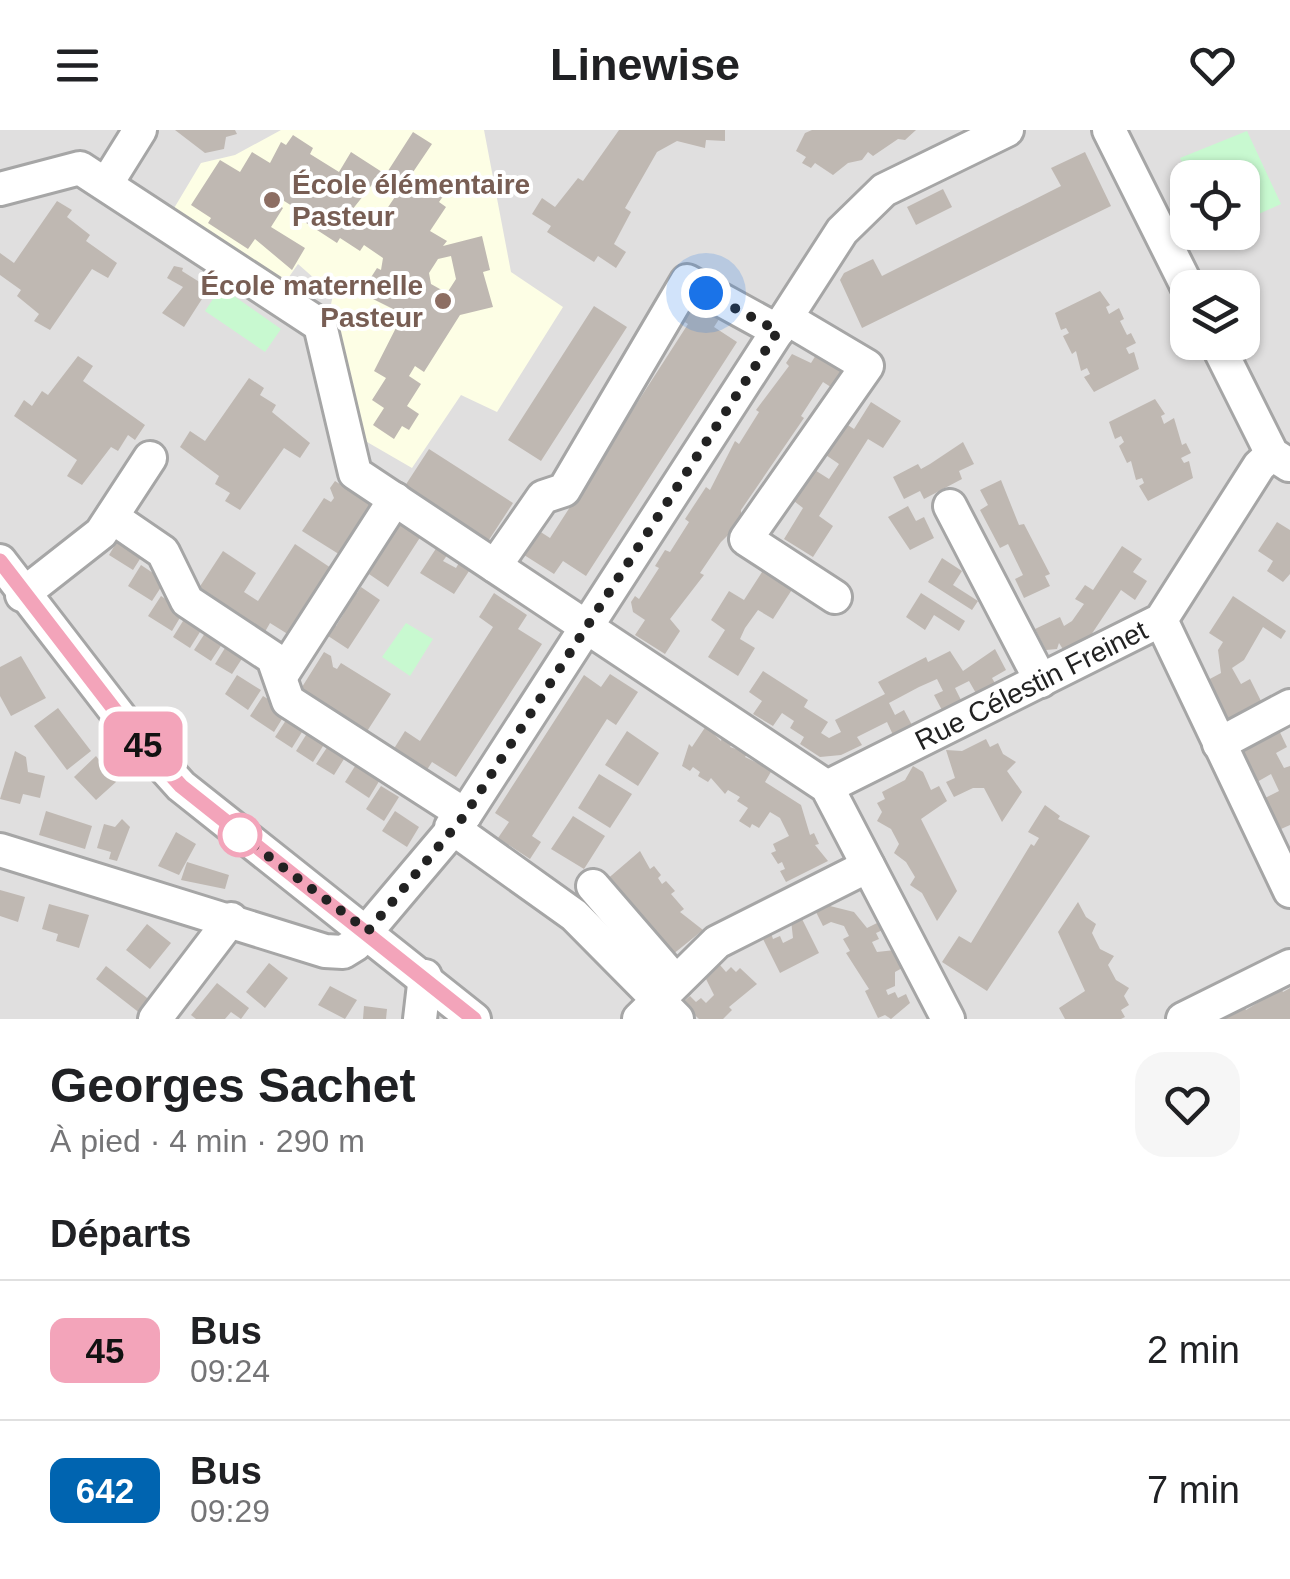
<!DOCTYPE html>
<html lang="fr">
<meta charset="utf-8">
<style>
body{margin:0;font-family:Arial,sans-serif;background:#f6f6f6;color:#202124;height:100vh;display:flex;flex-direction:column;font-size:38px;white-space:nowrap}
*{box-sizing:border-box;margin:0}
p{font-size:32px;color:#757577}
.icon{flex:none;width:55px;height:55px;fill:none;stroke:currentColor;stroke-width:2;stroke-linecap:round;stroke-linejoin:round}
.map{position:relative;height:889px;overflow:hidden}
.side{display:flex;flex-direction:column;background:#fff;flex:1}
.side>*{flex:none}
.badge{padding:0 20px;border-radius:15px;font-size:35px;line-height:65px}
.fabs{position:absolute;left:1170px;top:30px;display:grid;gap:20px}
.fabs a{display:grid;place-items:center;width:90px;height:90px;border-radius:20px;background:#fff;box-shadow:0 2px 8px #0004;font-size:50px}
.you{position:absolute;width:50px;height:50px;margin:-25px;border:8px solid #fff;border-radius:50%;background:#1a73e8;box-shadow:0 0 0 15px #1a73e833}
.map>.badge{position:absolute;translate:-50% -50%;box-shadow:0 0 0 5px #fff}
h2{padding:0 50px;font-size:38px;line-height:90px}
.round{display:grid;place-items:center;flex:none;width:105px;height:105px;border-radius:30px;background:#f6f6f6}
.overview{display:flex;align-items:center;justify-content:space-between;height:170px;padding:0 50px}
h1{font-size:48px;font-weight:600;line-height:75px}
ul{padding:0;list-style:none}
li{display:flex;align-items:center;gap:30px;height:140px;padding:0 50px;border-top:2px solid #e0e0e0}
li div{flex:1}
li b{display:block;font-size:38px}
li em{font-style:normal}
li .badge{min-width:110px;font-weight:700;text-align:center}
header{display:flex;justify-content:space-between;align-items:center;height:130px;padding:0 50px;background:#fff;font-size:45px;font-weight:600}
.map>svg:first-child{display:block}
</style>
<header><svg class="icon" aria-label="menu" viewBox="0 0 24 24"><path d="M4 6h16M4 12h16M4 18h16"/></svg>Linewise<svg class="icon" aria-label="heart" viewBox="0 0 24 24"><path d="M12 20l-8-8c-3-5 5-10 8-4 3-6 11-1 8 4z"/></svg></header>
<div class="map">
<svg width="1290" height="889" viewBox="0 0 1290 889">
<rect width="100%" height="100%" fill="#f2efe9"/>
<path fill="#e0dfdf" fill-rule="evenodd" d="M0,0h1290v889h-1290zM1188,48h54v54h-54zM1188,158h54v54h-54z"/>
<path fill="#fdfee5" d="M281,0h203l27,142 52,35 -66,105 -36,-17 -49,73 -57,-33 -27,-117 5,-23 -35,-31 -14,20 -114,-69 31,-52 34,-8z"/>
<path fill="#c8f9d0" d="M1247,1l34,73 -38,17 -1,-43 -53,-1 -9,-19z
M221,157l60,42 -16,23 -60,-41z
M406,493l27,16 -23,37 -28,-19z"/>
<path fill="#bfb8b2" fill-rule="evenodd" d="M175,0h60l2,4 -11,3 -2,12 -19,4z
M619,0h106v11l-19,-1 -1,8 -28,-7 -20,11 -32,56 6,4 -17,32 12,8 -10,16 -18,-12 -4,6 -47,-30 4,-6 -19,-12 10,-16 13,9 23,-29 5,3z
M812,0h104l-11,10 -7,-1 -25,17 -5,-4 -6,8 -14,3 -15,12 -18,-12 -4,5 -9,-5 4,-6 -10,-6 9,-18z
M413,2l19,12 -25,37 5,3 4,-7 28,18 -5,7 7,5 -16,24 17,10 -4,5 39,-10 8,34 -7,2 10,35 -33,8 -36,57 -9,-6 -6,10 12,8 -14,22 12,8 -10,16 -7,-4 -8,13 -21,-14 11,-17 -12,-8 14,-22 -12,-7 29,-57 -42,-21 16,-25 4,2 2,-12 -19,-13 -4,6 -20,-13 -3,5 -40,-26 3,-6 -19,-12 -4,5 6,4 -12,19 34,21 -13,22 -37,-31 -7,10 -40,-26 3,-5 -20,-13 29,-45 20,12 12,-20 18,11 11,-21 5,3 7,-10 20,13 -3,6 29,18 12,-20 31,20 -30,38 24,15 27,-40 -17,-11zM451,126l5,23 -9,14 -16,-9 -2,-11 9,-14z
M1085,22l26,54 -249,122 -22,-48 4,-7 29,-14 9,17 179,-90 -10,-18z
M943,59l9,18 -36,18 -9,-18z
M57,71l15,9 -5,7 23,18 -4,6 31,22 -9,15 -16,-9 -42,61 -16,-9 5,-7 -22,-18 4,-6 -21,-15v-22l14,10z
M174,136l9,2 -1,3 27,17 -25,39 -22,-14 21,-26 -16,-9z
M689,161l34,22 -9,14 23,15 -151,234 -23,-15 -9,13 -33,-21 15,-24 14,9 138,-214 -15,-9z
M1100,161l10,14 -4,2 3,7 10,-6 5,11 -4,2 7,14 4,-2 5,10 -10,5 3,6 5,-2 5,17 -45,23 -10,-15 6,-3 -3,-6 -6,3 -5,-20 -4,3 -9,-18 6,-3 -3,-5 -5,2 -6,-17z
M594,176l33,21 -86,134 -33,-21z
M821,217l30,20 -11,26 -17,-11 -22,34 3,2 -63,92v12l-10,15 -3,-2 -7,7 -21,31 4,2 -34,44 10,12 -15,23 -30,-19 10,-15 -12,-8 -2,-10 4,-6 4,3 20,-31 -4,-2 10,-16 5,2 19,-30 -4,-3 21,-32 4,3 25,-49 4,3 20,-32 -3,-2 33,-44 -3,-3 6,-9 19,9z
M78,226l15,10 -10,15 62,44 -10,15 -7,-5 -10,16 -7,-4 -29,38 -15,-9 10,-16 -63,-44 10,-16 8,6 10,-15 6,4z
M249,248l15,10 -4,7 16,10 -4,7 38,31 -10,15 -16,-10 -44,62 -15,-9 5,-8 -15,-9 4,-8 -39,-29 10,-16 15,10z
M1155,269l10,15 -4,2 3,8 10,-6 8,27 4,-2 5,10 -10,5 3,5 5,-2 4,17 -45,23 -9,-15 5,-3 -2,-5 -6,2 -5,-19 -4,2 -8,-17 5,-4 -3,-6 -6,3 -6,-17z
M871,272l30,19 -18,27 -15,-9 -49,77 14,10 -20,31 -29,-18 19,-31 -13,-10 20,-31 19,12 10,-15 -19,-13 20,-31 14,9z
M963,312l11,22 -15,7 3,8 -38,20 -4,-8 -16,8 -11,-22 25,-13 3,5 9,-5z
M429,319l84,54 -28,43 -84,-54z
M1001,350l18,45 5,-1 26,50 -5,2 5,10 -26,12 -9,-19 8,-4 -15,-31 -8,4 -20,-38 8,-5 -8,-15z
M335,351l43,27 -33,50 -43,-27 22,-33 7,4 3,-4 -4,-10z
M908,376l8,15 8,-4 10,21 -24,12 -22,-33z
M395,390l26,16 -33,51 -19,-13 4,-7 -6,-4 13,-21 6,5 8,-13 -6,-4z
M1277,392l13,8v44l-7,8 -16,-11 6,-10 -15,-10z
M121,405l24,16 -12,19 -24,-15z
M295,414l42,28 -43,66 -24,-15 -8,14 -67,-43 28,-43 33,22 -12,19 14,9z
M1122,416l20,13 -9,13 14,9 -12,19 -14,-10 -32,48 -25,13 -5,-8 -2,6 -11,1 -11,-21 25,-12 4,9 8,-5 12,-17 -9,-5 10,-14 8,5z
M437,417l11,7 -5,7 13,7 4,-7 11,7 -17,26 -34,-21z
M942,428l20,13 -9,14 25,16 -6,9 -44,-28z
M141,435l24,16 -13,20 -24,-15z
M764,439l29,19 -20,31 -15,-9 -13,18 -5,11 15,9 -17,28 -30,-19 17,-27 -14,-10 18,-29 15,9z
M361,457l19,13 -32,49 -26,-17 7,-11 7,5 8,-13 -7,-4 13,-20 7,4z
M494,463l33,22 -9,14 24,15 -86,133 -24,-15 -9,14 -33,-21 15,-24 15,10 73,-114 -14,-10z
M921,463l44,28 -6,10 -25,-16 -9,15 -19,-13z
M161,466l23,15 -12,20 -24,-15z
M1233,466l53,35 -5,8 -18,-12 -19,33 -12,8 9,16 9,-5 11,22 -35,20 -20,-40 15,-8 -3,-23 5,-8 -14,-9z
M188,483l17,11 -15,24 -17,-11z
M209,497l17,11 -15,23 -17,-11z
M230,510l17,11 -15,23 -17,-10z
M995,519l11,21 -14,8 4,7 -19,10 -8,-14 -14,7 7,14 -19,10 -9,-17 9,-4 -6,-12 -18,8 -30,16 6,12 9,-5 9,17 -19,10 -7,-15 -30,15 5,8 -21,10 -21,2 -20,-13 4,-7 -14,-9 4,-7 -12,-8 -9,13 -20,-12 9,-13 -13,-9 14,-21 45,29 -4,7 24,15 -7,11 8,5 12,-6 -6,-12 50,-26 -7,-12 48,-25 2,5 22,-11 13,20z
M324,522l7,4 2,11 4,2 4,-6 50,31 -27,42 -67,-41z
M21,526l25,42 -35,18 -11,-20v-29z
M610,544l28,18 -22,33 -9,-6 -75,117 9,6 -11,17 -32,-21 11,-16 -14,-9 89,-138 17,12z
M237,545l24,15 -13,20 -23,-16z
M263,566l24,15 -13,21 -24,-16z
M58,578l33,43 -24,19 -33,-44z
M290,584l17,10 -15,24 -17,-11z
M1275,592l12,25 -11,6 8,15 6,-2v59l-9,4 -16,-31 14,-7 -8,-17 -14,8 -21,-40z
M706,596l15,15 1,-4 10,6 -2,4 18,6 -3,4 27,13 -7,12 36,23 9,30 4,-2 5,11 -4,1 13,16 -42,21 -6,-11 5,-2 -3,-7 -4,2 -7,-11 5,-2 -3,-7 16,-8 -9,-18 -10,-6 -11,16 -7,-4 -2,4 -11,-7 9,-13 -11,-7 3,-4 -12,-7 -3,4 -14,-16 -3,4 -10,-6 2,-4 -7,-5 -3,4 -8,-5 7,-22 3,3z
M311,597l17,11 -15,24 -17,-11z
M627,601l32,22 -21,33 -33,-21z
M986,609l4,8 8,-4 5,11 13,8 -9,9 15,21 -20,30 -18,-34h-11l-19,9 -8,-15 9,-4 -9,-28 16,1z
M332,610l17,11 -15,24 -18,-11z
M15,621l11,6 2,15 17,4 -5,22 -17,-4 -3,10 -20,-5z
M96,626l20,26 -20,18 -22,-23z
M357,633l24,15 -12,20 -24,-16z
M913,636l10,6 8,18 8,-4 8,15 -26,18 36,72 -20,30 -15,-28 -12,-8 5,-8 -9,-15 -12,-9 5,-9 -8,-15 -14,-8 5,-9 -5,-9 8,-4 -3,-7 23,-12z
M599,644l33,20 -22,34 -32,-20z
M381,656l18,11 -15,24 -18,-12z
M1045,675l15,11 -2,3 32,17 -103,155 -45,-29 17,-26 12,7 60,-99 3,2 5,-8 -11,-6z
M46,681l46,15 -7,23 -46,-14z
M395,681l24,16 -12,20 -25,-16z
M573,686l32,20 -21,33 -33,-20z
M122,689l8,8 -13,34 -8,-2 2,-7 -14,-4 7,-24 11,3z
M176,702l20,12 -17,31 -21,-9z
M640,721l10,18 4,-3 7,9 -3,3 4,6 4,-3 9,10 -4,3 13,15 -4,3 23,18 -36,29 -27,-30 7,-6 -16,-12 4,-3 -6,-6 -4,2 -7,-8 4,-3 -6,-7 -4,3 -7,-8z
M187,732l42,13 -4,14 -44,-9z
M0,760l25,7 -7,25 -18,-6z
M1078,772l8,15 10,7 -4,9 8,16 14,7 -6,9 8,15 13,8 -5,8 5,9 -8,5 4,7 -4,2h-56l-6,-11 26,-17 -27,-59z
M49,774l40,11 -10,33 -23,-7 2,-7 -16,-5z
M822,774l32,8 13,16 14,-7 4,8 -9,4 3,6 -7,3 5,10 18,-2 9,17 -9,5v14l-9,4 2,5 7,-3 3,6 8,-4 4,9 -19,16 -6,-4 -7,3 -13,-27 4,-2 -23,-36 4,-2 -7,-12 6,-3 -5,-10 -13,-4 -8,4 -9,-18z
M800,785l19,38 -39,20 -19,-38 9,-5 3,9 7,-3 3,7 10,-5 -2,-18z
M147,794l24,19 -21,26 -24,-19z
M269,833l19,15 -23,30 -19,-16z
M720,835l6,7 5,-5 5,5 4,-4 17,16 -28,23 3,3 -9,9h-24l-17,-16 8,-7 6,6 5,-4 5,5 8,-8 -8,-16z
M106,836l45,35 -10,13 -45,-35z
M217,853l32,25 -8,11 -10,-7 -6,7h-29l-5,-4z
M330,856l27,14 -12,19 -27,-14z
M1281,858l2,4 7,-4v31h-71l25,-13 2,4z
M364,876l23,3 -1,10h-23z"/>
<g fill="none" stroke-linecap="round" stroke-linejoin="round">
<defs>
<g id="minor">
<path d="M1109,0l79,158"/>
<path d="M107,53l33,-53"/>
<path d="M0,59l80,-21 240,157 35,148 472,314 121,232"/>
<path d="M786,188l81,48 -121,173 89,58"/>
<path d="M1216,212l56,112 17,11"/>
<path d="M950,376l91,175"/>
<path d="M112,387l51,35 24,49 86,57 15,43 177,114"/>
<path d="M0,431l127,165 54,60 293,233"/>
<path d="M495,436l48,-69 21,-7 123,-209 91,50"/>
<path d="M22,465l79,-62 49,-75"/>
<path d="M1161,490l129,271"/>
<path d="M281,546l114,-177"/>
<path d="M1219,614l71,-38"/>
<path id="s1" d="M827,657l334,-167 98,-154 13,-12"/>
<path d="M451,697l123,88 103,104"/>
<path d="M0,720l325,101 18,1 13,-8 109,-129 377,-584 42,-41 123,-60"/>
<path d="M593,756l83,96"/>
<path d="M155,889l76,-100"/>
<path d="M420,889l5,-43"/>
<path d="M639,889l78,-77 151,-76"/>
<path d="M1183,889l107,-53"/>
</g>
</defs>
<use href="#minor" stroke="#a6a6a6" stroke-width="38"/>
<use href="#minor" stroke="#fff" stroke-width="32"/>
</g>
<g fill="none" stroke-linecap="round" stroke-linejoin="round">
<defs>
<path id="line" d="M0,431l127,165 54,60 293,233"/>
</defs>
<use href="#line" stroke="#fff" stroke-width="22"/>
<use href="#line" stroke="#f3a4ba" stroke-width="15"/>
<path stroke="#222" stroke-width="10" stroke-dasharray="0 18" d="M240,705l128,96 97,-116 313,-484 -72,-38"/>
</g>
<g fill="#8d6e63" stroke="#fff" stroke-width="4">
<circle cx="272" cy="70" r="10"/>
<circle cx="443" cy="171" r="10"/>
</g>
<circle fill="#fff" stroke="#f3a4ba" stroke-width="5" cx="240" cy="705" r="20"/>
<g text-anchor="middle" stroke-width="8" stroke-linejoin="round" paint-order="stroke">
<g font-size="28" font-weight="bold" fill="#785e54" stroke="#fff" text-anchor="start">
<text x="292" y="64">École élémentaire<tspan x="292" dy="32">Pasteur</tspan></text>
<text x="423" y="165" text-anchor="end">École maternelle<tspan x="423" dy="32">Pasteur</tspan></text>
</g>
<g font-size="28" fill="#222" stroke="#fff">
<text dy="10" stroke="none"><textPath href="#s1" startOffset="228">Rue Célestin Freinet</textPath></text>
</g>
</g>
</svg>
<div class="fabs">
<a><svg class="icon" aria-label="locate" viewBox="0 0 24 24"><circle cx="12" cy="12" r="6"/><path d="M12 2v4M12 18v4M2 12h4M18 12h4"/></svg></a>
<a><svg class="icon" aria-label="layers" viewBox="0 0 24 24"><path d="M12 4l9 5-9 5-9-5zM3 14l9 5 9-5"/></svg></a>
</div>
<div class="you" style="left:706px;top:163px"></div>
<b class="badge" style="left:143px;top:614px;background:#f3a4ba;color:#111">45</b>
</div>
<section class="side">
<div class="overview"><div><h1>Georges Sachet</h1><p>À pied · 4 min · 290 m</p></div><a class="round"><svg class="icon" aria-label="heart" viewBox="0 0 24 24"><path d="M12 20l-8-8c-3-5 5-10 8-4 3-6 11-1 8 4z"/></svg></a></div>
<h2>Départs</h2>
<ul>
<li><span class="badge" style="background:#f3a4ba;color:#111">45</span><div><b>Bus</b><p>09:24</p></div><em>2 min</em></li>
<li><span class="badge" style="background:#0064b0;color:#fff">642</span><div><b>Bus</b><p>09:29</p></div><em>7 min</em></li>
</ul>
</section>
